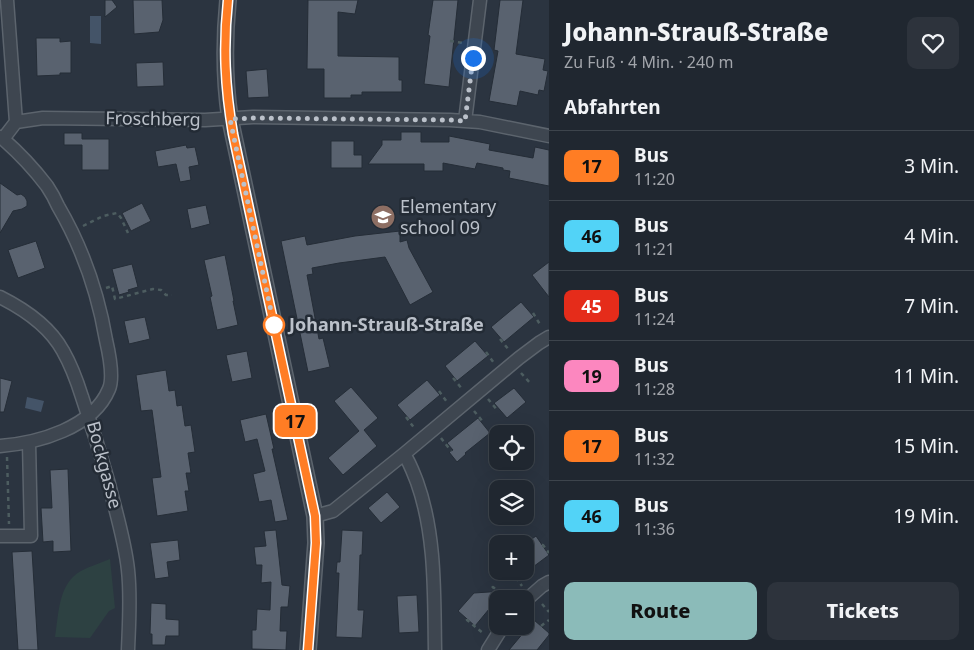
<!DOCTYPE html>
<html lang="de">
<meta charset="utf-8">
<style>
body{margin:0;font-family:"Noto Sans",sans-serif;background:#2d333c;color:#f1f3f6;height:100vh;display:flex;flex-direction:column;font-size:19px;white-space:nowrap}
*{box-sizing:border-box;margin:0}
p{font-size:16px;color:#a2a5ab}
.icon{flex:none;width:28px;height:28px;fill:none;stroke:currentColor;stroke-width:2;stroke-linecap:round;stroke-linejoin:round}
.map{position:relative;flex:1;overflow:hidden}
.details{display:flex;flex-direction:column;background:#202730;width:425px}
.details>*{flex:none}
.badge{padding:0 10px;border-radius:8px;font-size:18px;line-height:32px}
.tools{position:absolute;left:489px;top:425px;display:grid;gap:10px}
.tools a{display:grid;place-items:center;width:45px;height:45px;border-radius:10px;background:#202730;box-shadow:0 5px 20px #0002,0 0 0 1px #3d444c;font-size:25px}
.you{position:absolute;width:25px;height:25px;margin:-12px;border:4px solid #fff;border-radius:50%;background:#1a73e8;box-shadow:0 0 0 8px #1a73e833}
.map>.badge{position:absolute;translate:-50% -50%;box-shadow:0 0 0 2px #fff}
h2{padding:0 15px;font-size:19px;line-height:45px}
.round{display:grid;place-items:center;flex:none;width:52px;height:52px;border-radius:10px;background:#2d333c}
.overview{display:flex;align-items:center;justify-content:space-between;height:85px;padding:0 15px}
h1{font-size:24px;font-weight:800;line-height:38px}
.button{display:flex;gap:10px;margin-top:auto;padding:10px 15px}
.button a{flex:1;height:58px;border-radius:10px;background:#8bbbb9;color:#111;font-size:20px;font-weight:800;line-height:58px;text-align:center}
.button a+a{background:#2d333c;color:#f1f3f6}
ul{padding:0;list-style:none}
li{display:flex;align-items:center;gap:15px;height:70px;padding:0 15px;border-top:1px solid #3d444c}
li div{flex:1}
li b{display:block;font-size:19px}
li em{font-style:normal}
li .badge{min-width:55px;font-weight:700;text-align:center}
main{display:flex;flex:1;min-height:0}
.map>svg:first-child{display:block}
</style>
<main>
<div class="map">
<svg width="549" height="650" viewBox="0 0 549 650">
<rect width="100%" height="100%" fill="#2b3440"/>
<path fill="#2d4142" d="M110,559l5,49 -6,3 -19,27 -35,-1c4,-24 3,-53 26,-66 9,-5 20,-8 29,-12z"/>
<path fill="#445468" d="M90,16h11v28l-11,-1z
M27,397l17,4 -3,11 -16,-4z"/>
<path fill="#59626f" stroke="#252d37" d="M105,0h7l5,7 -12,10z
M133,0h29l1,20 -4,12 -25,2z
M308,0h50l-3,14 -17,-2v44l61,1v23h3v12h-40v3h-11v3h-27v-29h-17z
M433,0h25l-9,87 -25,-3 6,-48 -2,-1z
M500,0h23l-7,54 29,5 -2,11 5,1 -4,20 -5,-1 -1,5 -18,-4 -3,15 -28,-5 9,-50 -4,-1z
M36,38h24v4l11,-1v32h-11v2l-23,1z
M163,62l1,24 -27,1 -1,-24z
M267,69l2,28 -21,1 -2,-27z
M401,132h20v10h28v-6l41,8 -1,6 44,8 2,-11 14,3v36l-40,-8 1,-7 -7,-1v-2l-26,-5 -2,6 -32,-6v8h-19v-7h-56l14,-19v-5h19z
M64,133h18v6h27v31h-27v-25h-18z
M331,141h23v14h8v13h-31z
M186,145l1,3 8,-1 4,18 -10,2 2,13 -11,2 -4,-18 -18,3 -3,-16z
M0,183l17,12 4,-1 4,3 2,4v5l-5,3 -9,2 -13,22z
M142,203l9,18 -20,10 -9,-18z
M206,205l4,19 -19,5 -4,-20z
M400,231v11l7,-2 2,8 24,44 -23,13 -25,-48 -46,6 -27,5 1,6 -6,1 12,64 4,-1 7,29 -22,5 -27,-131 24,-5 2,9 48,-9z
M36,241l9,27 -27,10 -10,-28z
M225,255l9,46h-1l5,24 -21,5 -7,-33 2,-1 -8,-36z
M549,262v35l-17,-22z
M132,264l6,23 -10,3 1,2 -10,3 -7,-26z
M521,302l13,15 -30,25 -13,-15z
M145,317l5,22 -21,5 -5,-23z
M475,341l13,15 -31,25 -12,-15z
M247,351l5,27 -20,4 -6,-27z
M166,370l3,21 6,-1 2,16 5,-1 3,21 6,-1 4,27 -7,1 3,20h-5l3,18h-4l3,20 -31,5 -5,-38 9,-1 -9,-67 -11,1 -5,-36z
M0,378l12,3 -8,31h-4z
M427,380l13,15 -30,25 -13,-15z
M351,387l27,31 -14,12 13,16 -34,29 -15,-17 31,-27 -25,-30z
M514,388l12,14 -19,16 -13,-15z
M266,414l8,35h-2l16,71 -13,2 -4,-22 -12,2 -6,-28 12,-3 -8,-32 -12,3 -5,-22z
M478,418l12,15 -25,20 1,1 -9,8 -8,-10 4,-2 -6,-7z
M68,469l3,82 -18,1v-11l-10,1 -2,-34h11l-2,-38z
M387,492l13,15 -19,16 -13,-15z
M276,530l6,55 8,1 -2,21h-7l-1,24h7l-1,19 -34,-1v-19h4l1,-21 13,1 1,-28 -10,1 1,-18h-6l-2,-18 12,-1 -2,-15z
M342,530l21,1 -1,24h-2l-2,55h6l-2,28 -26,-1 3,-64h-3l1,-11h3z
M536,536l13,19 -24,18v-29z
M178,540l2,20 -13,2 2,15 -14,2 -5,-36z
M32,551l6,99h-20l-6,-98z
M504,591l-29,35 -17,-15 16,-18z
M417,595l2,37 -20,1 -2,-37z
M151,603l15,1v15l13,1v16h-13l-1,9h-13v-11h-2z
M534,620l15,13v2l-12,15h-28z"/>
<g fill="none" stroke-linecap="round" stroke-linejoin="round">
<defs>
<path id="minor" d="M7,0l9,122
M465,121l15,-121
M0,137l3,2c16,14 31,30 44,47 4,6 8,13 11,20 24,41 40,87 48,134 3,13 8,37 3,49 -16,39 -71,54 -109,57
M3,139l13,-17 27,-4 162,2 48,-3 197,3 30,2 69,14
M0,297c24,12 50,30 63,54 8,14 14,30 19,46 10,29 19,58 27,87 7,29 16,57 19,86 3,27 1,53 0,80
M404,454c6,9 9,18 13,28 19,53 17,112 18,168
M315,516l18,-5 71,-57 115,-96 20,-15 10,-6
M0,536h31l-2,-94
M525,601l17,-15 7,-4
M488,650l15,-24"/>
<path id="tertiary" d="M228,0c-4,40 -4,79 2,119l85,397 1,27 -8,107"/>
</defs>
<use href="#minor" stroke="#5c646d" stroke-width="15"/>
<use href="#tertiary" stroke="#5c646d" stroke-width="18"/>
<path stroke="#4d5d60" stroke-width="2.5" stroke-dasharray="4 4" stroke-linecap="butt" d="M450,41l13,2
M83,226l20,-10 14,-3 4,5 7,15
M106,288l6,-2 3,13 38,-10 8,1 5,5h6
M533,313l8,13
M500,339l9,11
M486,352l8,11
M521,373l10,11
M453,378l10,12
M439,391l8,11
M488,399l10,12
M474,411l10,12
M406,417l9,12
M441,438l10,13
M7,457l2,67
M542,545h1l6,8
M511,571l11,15
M492,588l1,-1 15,12
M542,604l7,8
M467,619v1l17,14
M541,626l8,-6"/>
<use href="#minor" stroke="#3e4650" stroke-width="12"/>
<use href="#tertiary" stroke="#3e4650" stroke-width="15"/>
</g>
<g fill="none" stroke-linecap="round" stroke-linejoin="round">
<defs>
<path id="line" d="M228,0c-5,47 -3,87 5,134l82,382 1,27 -8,107"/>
</defs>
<use href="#line" stroke="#fff" stroke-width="11"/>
<use href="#line" stroke="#ff7d24" stroke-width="8"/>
<path stroke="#bbc1ca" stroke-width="5" stroke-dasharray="0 9" d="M274,325l-44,-206 23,-1 197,2 15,1 8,-63"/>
</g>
<defs>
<symbol id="school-disc" viewBox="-11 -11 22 22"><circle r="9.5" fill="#8d6e63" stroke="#232b35"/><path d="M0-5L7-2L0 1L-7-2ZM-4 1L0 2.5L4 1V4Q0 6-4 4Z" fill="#fff"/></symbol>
</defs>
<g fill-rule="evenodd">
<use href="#school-disc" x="369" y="203" width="28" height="28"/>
</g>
<circle fill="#fff" stroke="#ff7d24" stroke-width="2.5" cx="274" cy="325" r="10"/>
<g text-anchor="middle" stroke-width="5" stroke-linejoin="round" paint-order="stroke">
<g font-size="18" fill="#bbc1ca" stroke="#232b35">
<text transform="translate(153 119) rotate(1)" y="6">Froschberg</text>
<text transform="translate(104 465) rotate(75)" y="6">Bockgasse</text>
</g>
<g font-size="18" fill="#bbc1ca" stroke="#232b35" text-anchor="start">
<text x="400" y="213">Elementary<tspan x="400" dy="21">school 09</tspan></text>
</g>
<g font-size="18" font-weight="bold" fill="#bbc1ca" stroke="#232b35" text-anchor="start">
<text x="289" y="331">Johann-Strauß-Straße</text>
</g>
</g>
</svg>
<div class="tools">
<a><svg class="icon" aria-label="locate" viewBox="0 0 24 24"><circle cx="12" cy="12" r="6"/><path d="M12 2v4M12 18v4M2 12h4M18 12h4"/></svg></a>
<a><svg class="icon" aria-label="layers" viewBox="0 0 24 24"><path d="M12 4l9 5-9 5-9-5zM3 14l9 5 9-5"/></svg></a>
<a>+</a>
<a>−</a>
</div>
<div class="you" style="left:473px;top:58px"></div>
<b class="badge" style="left:295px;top:421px;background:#ff7d24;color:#111">17</b>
</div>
<section class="details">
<div class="overview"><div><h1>Johann-Strauß-Straße</h1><p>Zu Fuß · 4 Min. · 240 m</p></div><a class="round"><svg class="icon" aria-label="heart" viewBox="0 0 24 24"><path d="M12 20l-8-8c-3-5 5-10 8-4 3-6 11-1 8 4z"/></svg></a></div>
<h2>Abfahrten</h2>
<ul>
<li><span class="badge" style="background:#ff7d24;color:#111">17</span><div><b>Bus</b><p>11:20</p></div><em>3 Min.</em></li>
<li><span class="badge" style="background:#52d3f7;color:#111">46</span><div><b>Bus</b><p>11:21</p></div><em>4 Min.</em></li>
<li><span class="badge" style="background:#e52c1a;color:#fff">45</span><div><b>Bus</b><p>11:24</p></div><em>7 Min.</em></li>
<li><span class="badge" style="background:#fc87bf;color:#111">19</span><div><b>Bus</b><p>11:28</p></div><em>11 Min.</em></li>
<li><span class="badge" style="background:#ff7d24;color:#111">17</span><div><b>Bus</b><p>11:32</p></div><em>15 Min.</em></li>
<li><span class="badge" style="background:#52d3f7;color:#111">46</span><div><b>Bus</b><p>11:36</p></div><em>19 Min.</em></li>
</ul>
<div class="button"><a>Route</a><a>Tickets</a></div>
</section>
</main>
